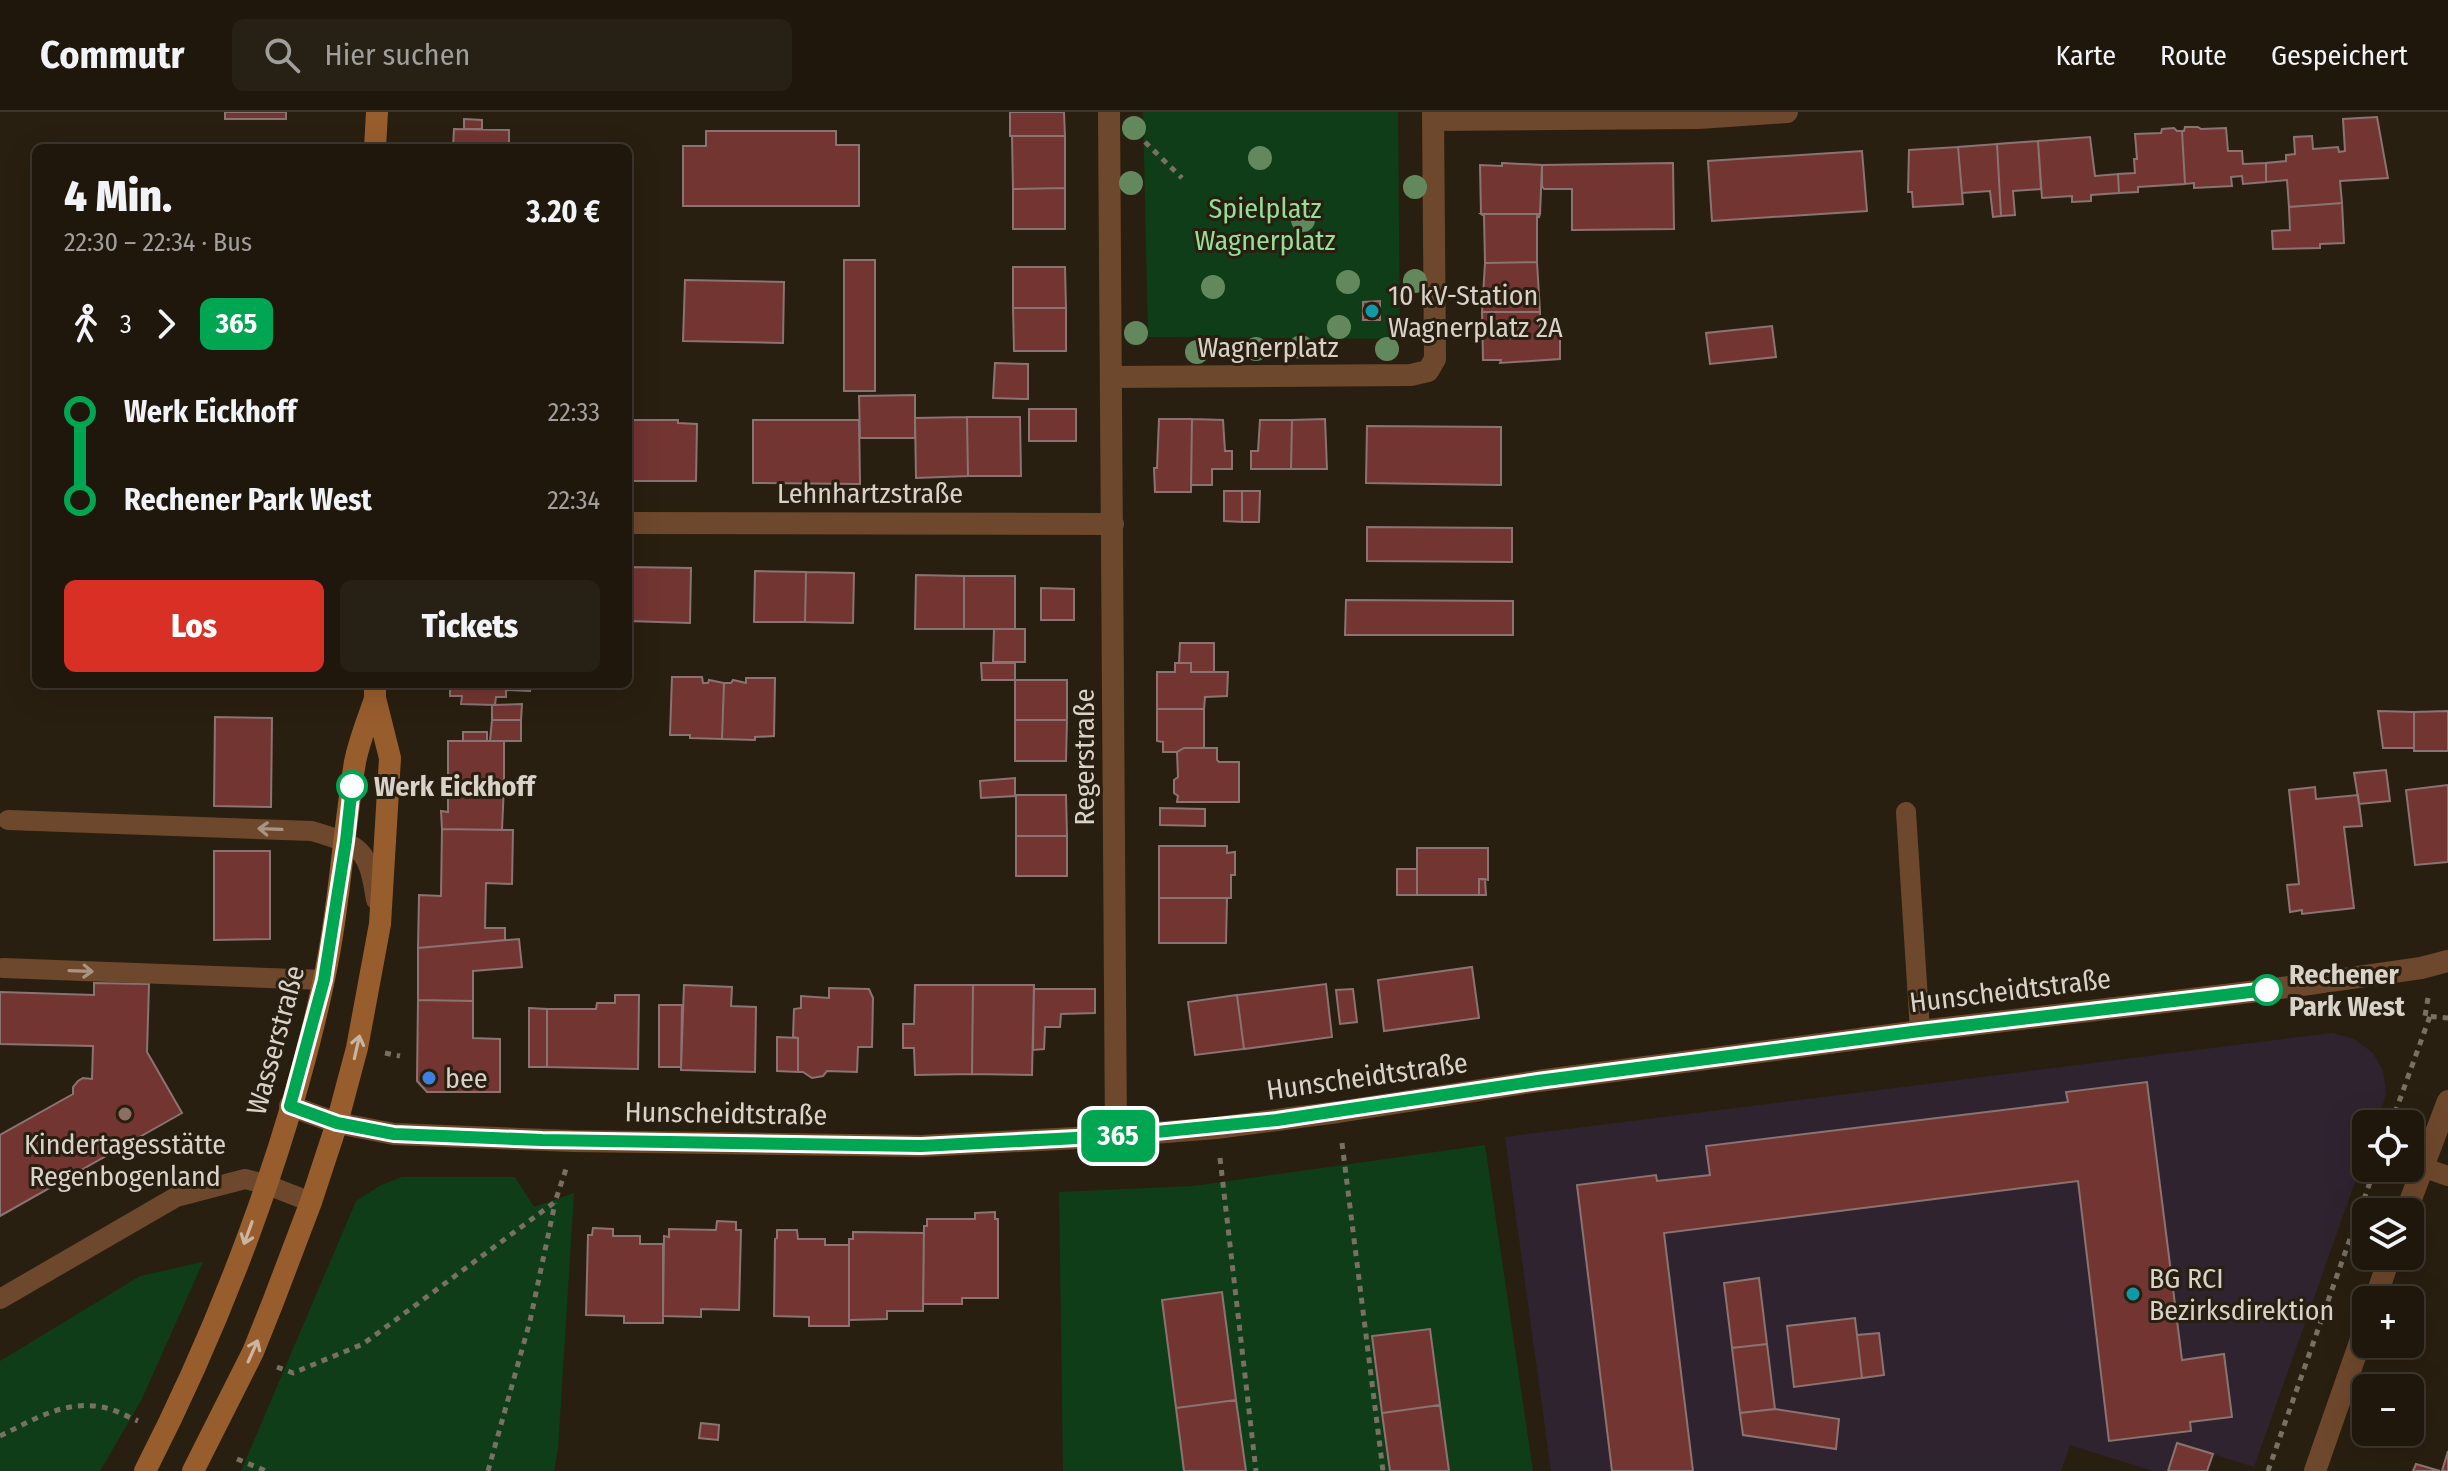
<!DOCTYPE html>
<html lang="de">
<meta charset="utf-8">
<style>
body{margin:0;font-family:"Fira Sans Condensed",sans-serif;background:#272015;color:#f1f3f6;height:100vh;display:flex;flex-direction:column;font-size:30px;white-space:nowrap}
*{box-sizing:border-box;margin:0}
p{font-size:26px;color:#a19f9d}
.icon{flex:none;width:44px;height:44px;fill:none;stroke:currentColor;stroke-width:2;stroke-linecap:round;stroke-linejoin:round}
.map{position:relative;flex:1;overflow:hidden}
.sheet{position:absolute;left:32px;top:32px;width:600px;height:544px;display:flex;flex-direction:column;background:#1f170c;border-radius:12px;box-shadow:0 8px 32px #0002,0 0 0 2px #3c362d}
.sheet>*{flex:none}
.badge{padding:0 16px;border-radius:12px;font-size:28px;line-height:52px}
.fabs{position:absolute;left:2352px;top:998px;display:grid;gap:16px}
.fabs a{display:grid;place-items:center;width:72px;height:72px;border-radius:12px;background:#1f170c;box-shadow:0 8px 32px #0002,0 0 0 2px #3c362d;font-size:40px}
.map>.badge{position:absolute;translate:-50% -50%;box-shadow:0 0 0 4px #fff}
.legs{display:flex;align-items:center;gap:12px;height:88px;padding:0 32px;font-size:26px}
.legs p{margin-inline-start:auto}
.headline{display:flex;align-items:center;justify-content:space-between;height:136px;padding:0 32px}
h1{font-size:44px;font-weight:800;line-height:60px}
.cta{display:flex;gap:16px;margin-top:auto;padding:16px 32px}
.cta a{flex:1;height:92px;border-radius:12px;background:#d93025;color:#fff;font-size:32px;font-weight:800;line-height:92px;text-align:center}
.cta a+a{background:#272015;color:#f1f3f6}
ul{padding:0 32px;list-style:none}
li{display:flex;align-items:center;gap:28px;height:88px;font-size:30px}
li i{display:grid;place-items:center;width:12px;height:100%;margin:0 10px;background:currentColor}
li i::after{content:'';width:20px;height:20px;margin:-10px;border:6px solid;border-radius:50%;background:#1f170c}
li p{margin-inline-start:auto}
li:first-child i{background:linear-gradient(#0000 50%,currentColor 0)}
li:last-child i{background:linear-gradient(currentColor 50%,#0000 0)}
header{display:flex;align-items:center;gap:48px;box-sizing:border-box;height:112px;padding:0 40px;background:#1f170c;border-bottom:2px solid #3c362d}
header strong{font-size:38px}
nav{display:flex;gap:44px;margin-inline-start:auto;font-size:28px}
.search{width:560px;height:72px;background:#272015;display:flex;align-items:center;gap:20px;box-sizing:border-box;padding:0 28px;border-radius:12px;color:#a19f9d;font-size:30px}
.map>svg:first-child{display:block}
</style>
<header>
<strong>Commutr</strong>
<div class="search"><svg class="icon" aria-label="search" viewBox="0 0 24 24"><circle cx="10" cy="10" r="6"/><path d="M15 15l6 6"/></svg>Hier suchen</div>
<nav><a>Karte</a><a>Route</a><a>Gespeichert</a></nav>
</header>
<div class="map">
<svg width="2448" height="1359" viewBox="0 0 2448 1359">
<rect width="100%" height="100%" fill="#291f10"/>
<path fill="#302330" d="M2332,921l22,6 19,14 10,18 3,24 -11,29h-9v27l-112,316 -76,-24 -10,28h-15l-83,-26 -9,26h-510l-46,-334z"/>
<path fill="#0e3d18" d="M1143,0h255l2,227 -252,-2z
M1485,1033l48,326h-470l-4,-279 134,-6z
M402,1065h113l19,30 40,-14 -16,256 -4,22h-313l115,-270 25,-16z
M203,1150l-62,139 -41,70h-100v-110l140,-85z"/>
<path fill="#723532" stroke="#8b7371" stroke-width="2" d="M225,0h61v7h-61z
M1010,0h54l1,24h-55z
M2377,5l11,61 -48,3 2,22 -53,4 -2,-27 -21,2v-19l20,-2v-6l9,-1 -1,-17 18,-1 1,13 25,-2 1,5 6,-1 -2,-32z
M464,7l18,1v9h-18z
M2185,15h13l3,2 25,-1 2,23h14l1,13 23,-1v19l-23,2 -1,-8 -11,1 1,9 -38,2v-5l-9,1 -3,-53h2z
M2174,16l3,3h5l3,53 -47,3v5l-19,1 -1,-19 17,-1 -1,-14h3l-2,-25 26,-1 1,-4z
M454,17l55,1v18h-56z
M706,19h130v14h23v61h-176v-60h23z
M1012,24h53v52l-52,1z
M2090,25l5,39 23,-2 1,19 -28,2v6l-19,1v-6l-30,2 -4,-57z
M2038,29l3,48 -28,2 2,24 -14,1 -4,-72z
M1997,32l4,72 -8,1 -3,-26 -28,2 -4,-46z
M1958,35l5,57 -50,3 -1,-15h-4l1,-42z
M1862,39l5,60 -155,10 -4,-60z
M1502,51l40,2 -2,49h-59l-1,-49 22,1z
M1673,51l1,66 -102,1v-41h-28l-2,-3v-21z
M1065,76v41h-52v-40z
M2342,91l2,40 -24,1v4l-47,1 -1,-18 18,-1 -1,-23z
M1481,102h59l-1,3 -2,-1v46l-52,1 -1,-47z
M844,148h31v131h-31z
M1537,150l3,50h-58l3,-49z
M1013,155h52l1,41h-53z
M685,168l99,2 -1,61 -100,-2z
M1380,189v19h-17v-18z
M1013,196h53v43h-52z
M1482,200h58v22h20v25l-60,4 1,-3h-18z
M1772,214l4,31 -66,7 -4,-31z
M995,251l33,1v35l-35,-1z
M915,283v43h-55l-1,-42z
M1029,297h47v32h-47z
M967,305l1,59 -52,2 -1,-60z
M967,305h53l1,59h-53z
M1159,307h33l-1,73h-36l-1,-24h3z
M1192,307l31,1 2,31h7v18h-20v16h-21z
M1325,307l2,50h-36l1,-49z
M628,308h50v3l19,1 -1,57h-68z
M753,308h106l1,64 -107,-1z
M1260,308h32l-1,49h-40v-18h7z
M1367,314l134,1v58l-135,-2z
M1224,379h18v31l-18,-1z
M1242,379h18l-1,31h-17z
M1367,415l145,1v34l-145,-1z
M628,455l63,1 -1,55 -62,-2z
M755,459l51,1 -1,50h-51z
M806,460l48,1 -1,50 -48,-1z
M916,463l48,1v53h-49z
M964,464h51v53h-51z
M1041,476l33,1v31h-33z
M1346,488l167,1v34h-168z
M994,517h31v33h-32z
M1180,531h34v29h-23v-9h-12z
M981,551h34v17h-33z
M1175,551h16v9h37l-1,24 -22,1 -1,12h-47v-37h18z
M672,565h30l1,6h5l1,-3 15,3 -2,56 -32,-1v-3h-20z
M746,566h29l-1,58 -19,1v3l-33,-1 2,-56h7l2,-3 13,3z
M1015,568h52v40h-52z
M450,572h80v7l-24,-1v7h-10l-1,8 -34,-1 1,-8h-12z
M522,592l-1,16h-29v-15z
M1157,597h47v39h-20l-7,4h-14v-10l-6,-1z
M2378,599l36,1v36h-31z
M2448,599v40h-34v-39z
M215,605l57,1 -1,89 -57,-1z
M492,608h29v21h-31z
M1015,608h52l-1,41h-51z
M463,620h24v9h-24z
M448,629h56v44l-56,1z
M1184,636h33v12l2,2h20v40h-62l1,-6 -4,-3v-13l4,-3 -1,-25z
M2386,658l4,31 -31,3 -5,-31z
M1015,666v18l-34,2 -1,-17z
M504,673l-2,45 -60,-1 -1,-18 7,1v-26z
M2448,673v77l-33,3 -9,-75z
M2315,675l1,12 42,-4 4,31 -18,1 10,81 -52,6v-4l-12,2 -3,-27 12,-1 -10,-94z
M1016,683h50l1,41h-51z
M1160,696l45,1v17l-45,-1z
M442,717l71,1 -1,54 -26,-1 -1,45h20v12l-87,8 1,-53 22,1z
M1016,724h51v40h-51z
M1159,734h68v7l8,-1v23h-4v23h-72z
M1417,736h71v32l-9,-1v16h-62z
M214,739h56v88l-56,1z
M1397,757h20v26h-20z
M1479,767h6l1,16h-7z
M1159,786h68l-1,45h-67z
M519,827l3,28 -49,4v30l-55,-1v-52z
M1472,855l7,51 -95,13 -6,-51z
M94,871l55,1 -2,68 35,61 -182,103v-81l73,-41v-7l5,-6 5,-3 9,1 1,-33 -93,-2v-52l94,3z
M1326,872l6,53 -88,12 -7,-54z
M684,873l48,2 -1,19 25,1 -1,65 -74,-2z
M915,873h58l-1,89 -57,1 -1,-27h-11v-24h11z
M973,873h61l-2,90 -60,-1z
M829,876l40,1 4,9 -1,49h-14l-1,25 -30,-1 -4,5 -11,2 -9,-6h-5v-34l-5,-1 1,-28 7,-1v-12l28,2z
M1034,877h61v24l-34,1 -1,13h-15l-1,22 -11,1z
M1353,877l4,33 -17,2 -4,-34z
M615,883h24l-1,74 -91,-2v-58h49l1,-6h18z
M1237,883l7,54 -49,6 -7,-53z
M418,888l55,1v37l27,1v53h-73l-10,-11z
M659,893h23l-1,62h-22z
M529,896l18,1v58h-18z
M777,925l21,1v34l-21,-1z
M2147,970l35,278 42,-6 8,63 -42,5 1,9 -82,10 -31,-260 -414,52 29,238h-81l-35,-286 79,-10 1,6 53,-6 -4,-29 362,-44 -2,-10z
M995,1100v7h3v79h-36v6h-39l1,-78h3v-7h48v-6z
M717,1109l19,1v8h5l-2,80 -38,-1v8l-38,-1 1,-80 5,1v-8l47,1z
M593,1116l20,1v7h27v8h23v79h-39v-7l-38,-1 2,-80h4z
M777,1118h20l1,9h27v6h24v81h-40v-9l-35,-1 1,-77 2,-1z
M853,1120l71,1 -1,78h-36v8l-38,1v-81h4z
M1759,1166l8,66 -35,4 -8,-65z
M1222,1180l14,108 -60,8 -14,-108z
M1855,1206l7,60 -68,9 -7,-61z
M1430,1217l10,76 -58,8 -10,-77z
M1879,1221l5,42 -22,3 -5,-43z
M1767,1232l8,65 -35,4 -8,-65z
M1236,1288l10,71h-62l-8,-63z
M1440,1293l9,66h-59l-8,-58z
M1775,1297l64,10 -3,30 -93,-14 -3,-22z
M701,1311l18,2 -1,15 -19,-2z
M2177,1331l36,11 -6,17h-39z
M2448,1339v20h-6z
M2416,1352l24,7h-27z"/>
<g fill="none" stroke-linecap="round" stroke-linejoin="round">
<path stroke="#787063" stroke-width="5" stroke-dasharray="6 6" stroke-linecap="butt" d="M1145,30l37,36
M2428,886l-3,18 23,2
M385,941l15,3
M2391,1012l39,-108
M1342,1031l41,328
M1220,1046l36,313
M277,1255l16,6 70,-29 192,-142 11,-33
M0,1324c33,-16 64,-36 102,-29 12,2 24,9 36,14
M237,1347l29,12
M488,1359l42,-150 25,-118
M2268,1359l107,-303"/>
<path stroke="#6e482c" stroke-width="20" d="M1906,700l14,219
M8,708l304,11c49,15 56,16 64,69
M3,856l321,12
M2422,1055l26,9
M0,1187l176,-102 69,-18 20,5 46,18"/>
<path stroke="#6e482c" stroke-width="22" d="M1109,0l7,1024
M1434,8l265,-2 88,-6
M1111,265l300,-2 17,-4 7,-12 -2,-247
M628,411l485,1
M290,994l47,17 57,11 179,7 348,5 195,-10 100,-8 122,-16 200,-31 382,-50 347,-41 154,-22 27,-7"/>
<path stroke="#6e482c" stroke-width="22" d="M2406,1100l42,-111
M2375,1188l15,-44
M2315,1359l51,-146"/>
<path stroke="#985d2d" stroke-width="22" d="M375,36l2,-36
M145,1359c77,-150 142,-322 178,-487 16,-73 20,-148 32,-222 4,-21 13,-43 20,-63
M193,1359l60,-119 20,-50 38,-100 26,-79 20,-75 23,-124 10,-166 -15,-60v-14"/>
</g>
<g fill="#64885d">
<circle cx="1134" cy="16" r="12"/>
<circle cx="1260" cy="46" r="12"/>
<circle cx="1131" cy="71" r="12"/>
<circle cx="1415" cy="75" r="12"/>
<circle cx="1303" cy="108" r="12"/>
<circle cx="1415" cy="169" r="12"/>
<circle cx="1348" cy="170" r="12"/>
<circle cx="1213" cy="175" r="12"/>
<circle cx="1339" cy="215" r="12"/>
<circle cx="1136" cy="221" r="12"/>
<circle cx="1301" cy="235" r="12"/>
<circle cx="1256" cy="237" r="12"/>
<circle cx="1387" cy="237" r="12"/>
<circle cx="1197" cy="240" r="12"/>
</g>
<defs><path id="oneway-shaft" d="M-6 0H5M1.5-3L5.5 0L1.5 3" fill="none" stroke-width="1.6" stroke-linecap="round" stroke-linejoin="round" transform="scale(2)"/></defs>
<g stroke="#a99482">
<use href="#oneway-shaft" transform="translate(270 717) rotate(-178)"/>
<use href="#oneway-shaft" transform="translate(81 859) rotate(2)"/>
</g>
<g stroke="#c9b5a2">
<use href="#oneway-shaft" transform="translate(357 935) rotate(-77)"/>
<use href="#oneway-shaft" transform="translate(248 1121) rotate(110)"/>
<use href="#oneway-shaft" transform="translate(253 1239) rotate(-66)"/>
</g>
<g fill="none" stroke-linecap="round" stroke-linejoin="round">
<defs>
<path id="line-1" d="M352,674l-6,55 -22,139 -34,126 47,17 57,11 148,6 379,6 195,-10 161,-16 261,-39 382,-50 347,-41"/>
</defs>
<use href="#line-1" stroke="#fff" stroke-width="18"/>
<use href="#line-1" stroke="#00a651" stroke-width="12"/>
</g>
<g fill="#0f9aa8" stroke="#291f10" stroke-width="3">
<circle cx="1372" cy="199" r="8"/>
<circle cx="2133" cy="1182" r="8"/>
</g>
<g fill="#fff" stroke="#00a651" stroke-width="4">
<circle cx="352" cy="674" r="14"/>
<circle cx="2267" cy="878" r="14"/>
</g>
<circle fill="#3f7fe0" stroke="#291f10" stroke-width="3" cx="429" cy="966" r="8"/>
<circle fill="#8d6e63" stroke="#291f10" stroke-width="3" cx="125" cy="1002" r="8"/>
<g text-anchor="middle" stroke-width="6" stroke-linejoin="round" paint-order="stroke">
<g font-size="28" fill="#94de9c" stroke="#291f10">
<text x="1265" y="106">Spielplatz<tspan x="1265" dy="32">Wagnerplatz</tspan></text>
</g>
<g font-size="28" fill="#d9d2c9" stroke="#291f10" text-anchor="start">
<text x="1388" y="193">10 kV-Station<tspan x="1388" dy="32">Wagnerplatz 2A</tspan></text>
<text x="445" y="976">bee</text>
<text x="125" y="1042" text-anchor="middle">Kindertagesstätte<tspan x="125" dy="32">Regenbogenland</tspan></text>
<text x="2149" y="1176">BG RCI<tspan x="2149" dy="32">Bezirksdirektion</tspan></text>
</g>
<g font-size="28" fill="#d9d2c9" stroke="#291f10">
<text x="1268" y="245">Wagnerplatz</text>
<text x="870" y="391">Lehnhartzstraße</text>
<text transform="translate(1084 645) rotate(-90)" y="10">Regerstraße</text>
<text transform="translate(2010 878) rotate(-7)" y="10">Hunscheidtstraße</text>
<text transform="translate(275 928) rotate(-75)" y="10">Wasserstraße</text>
<text transform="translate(1367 964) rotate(-8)" y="10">Hunscheidtstraße</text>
<text transform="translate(726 1001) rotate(1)" y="10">Hunscheidtstraße</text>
</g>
<g font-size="28" font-weight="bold" fill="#d9d2c9" stroke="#291f10" text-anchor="start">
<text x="374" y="684">Werk Eickhoff</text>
<text x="2289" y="872">Rechener<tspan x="2289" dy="32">Park West</tspan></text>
</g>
</g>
</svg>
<div class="fabs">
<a><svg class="icon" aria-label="locate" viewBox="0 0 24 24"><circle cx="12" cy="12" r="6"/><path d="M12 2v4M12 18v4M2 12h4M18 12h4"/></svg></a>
<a><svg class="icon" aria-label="layers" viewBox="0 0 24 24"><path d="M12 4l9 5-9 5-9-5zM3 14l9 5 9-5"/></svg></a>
<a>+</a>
<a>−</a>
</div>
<b class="badge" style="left:1118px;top:1024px;background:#00a651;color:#fff">365</b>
<section class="sheet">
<div class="headline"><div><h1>4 Min.</h1><p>22:30 – 22:34 · Bus</p></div><b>3.20 €</b></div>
<div class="legs"><svg class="icon" aria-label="walk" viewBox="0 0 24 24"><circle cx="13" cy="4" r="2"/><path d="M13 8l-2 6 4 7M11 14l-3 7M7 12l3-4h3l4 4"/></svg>3<svg class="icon" aria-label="forward" viewBox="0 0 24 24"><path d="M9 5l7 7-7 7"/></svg><b class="badge" style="background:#00a651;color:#fff">365</b></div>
<ul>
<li><i style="color:#00a651"></i><b>Werk Eickhoff</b><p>22:33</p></li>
<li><i style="color:#00a651"></i><b>Rechener Park West</b><p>22:34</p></li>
</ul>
<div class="cta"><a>Los</a><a>Tickets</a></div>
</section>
</div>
